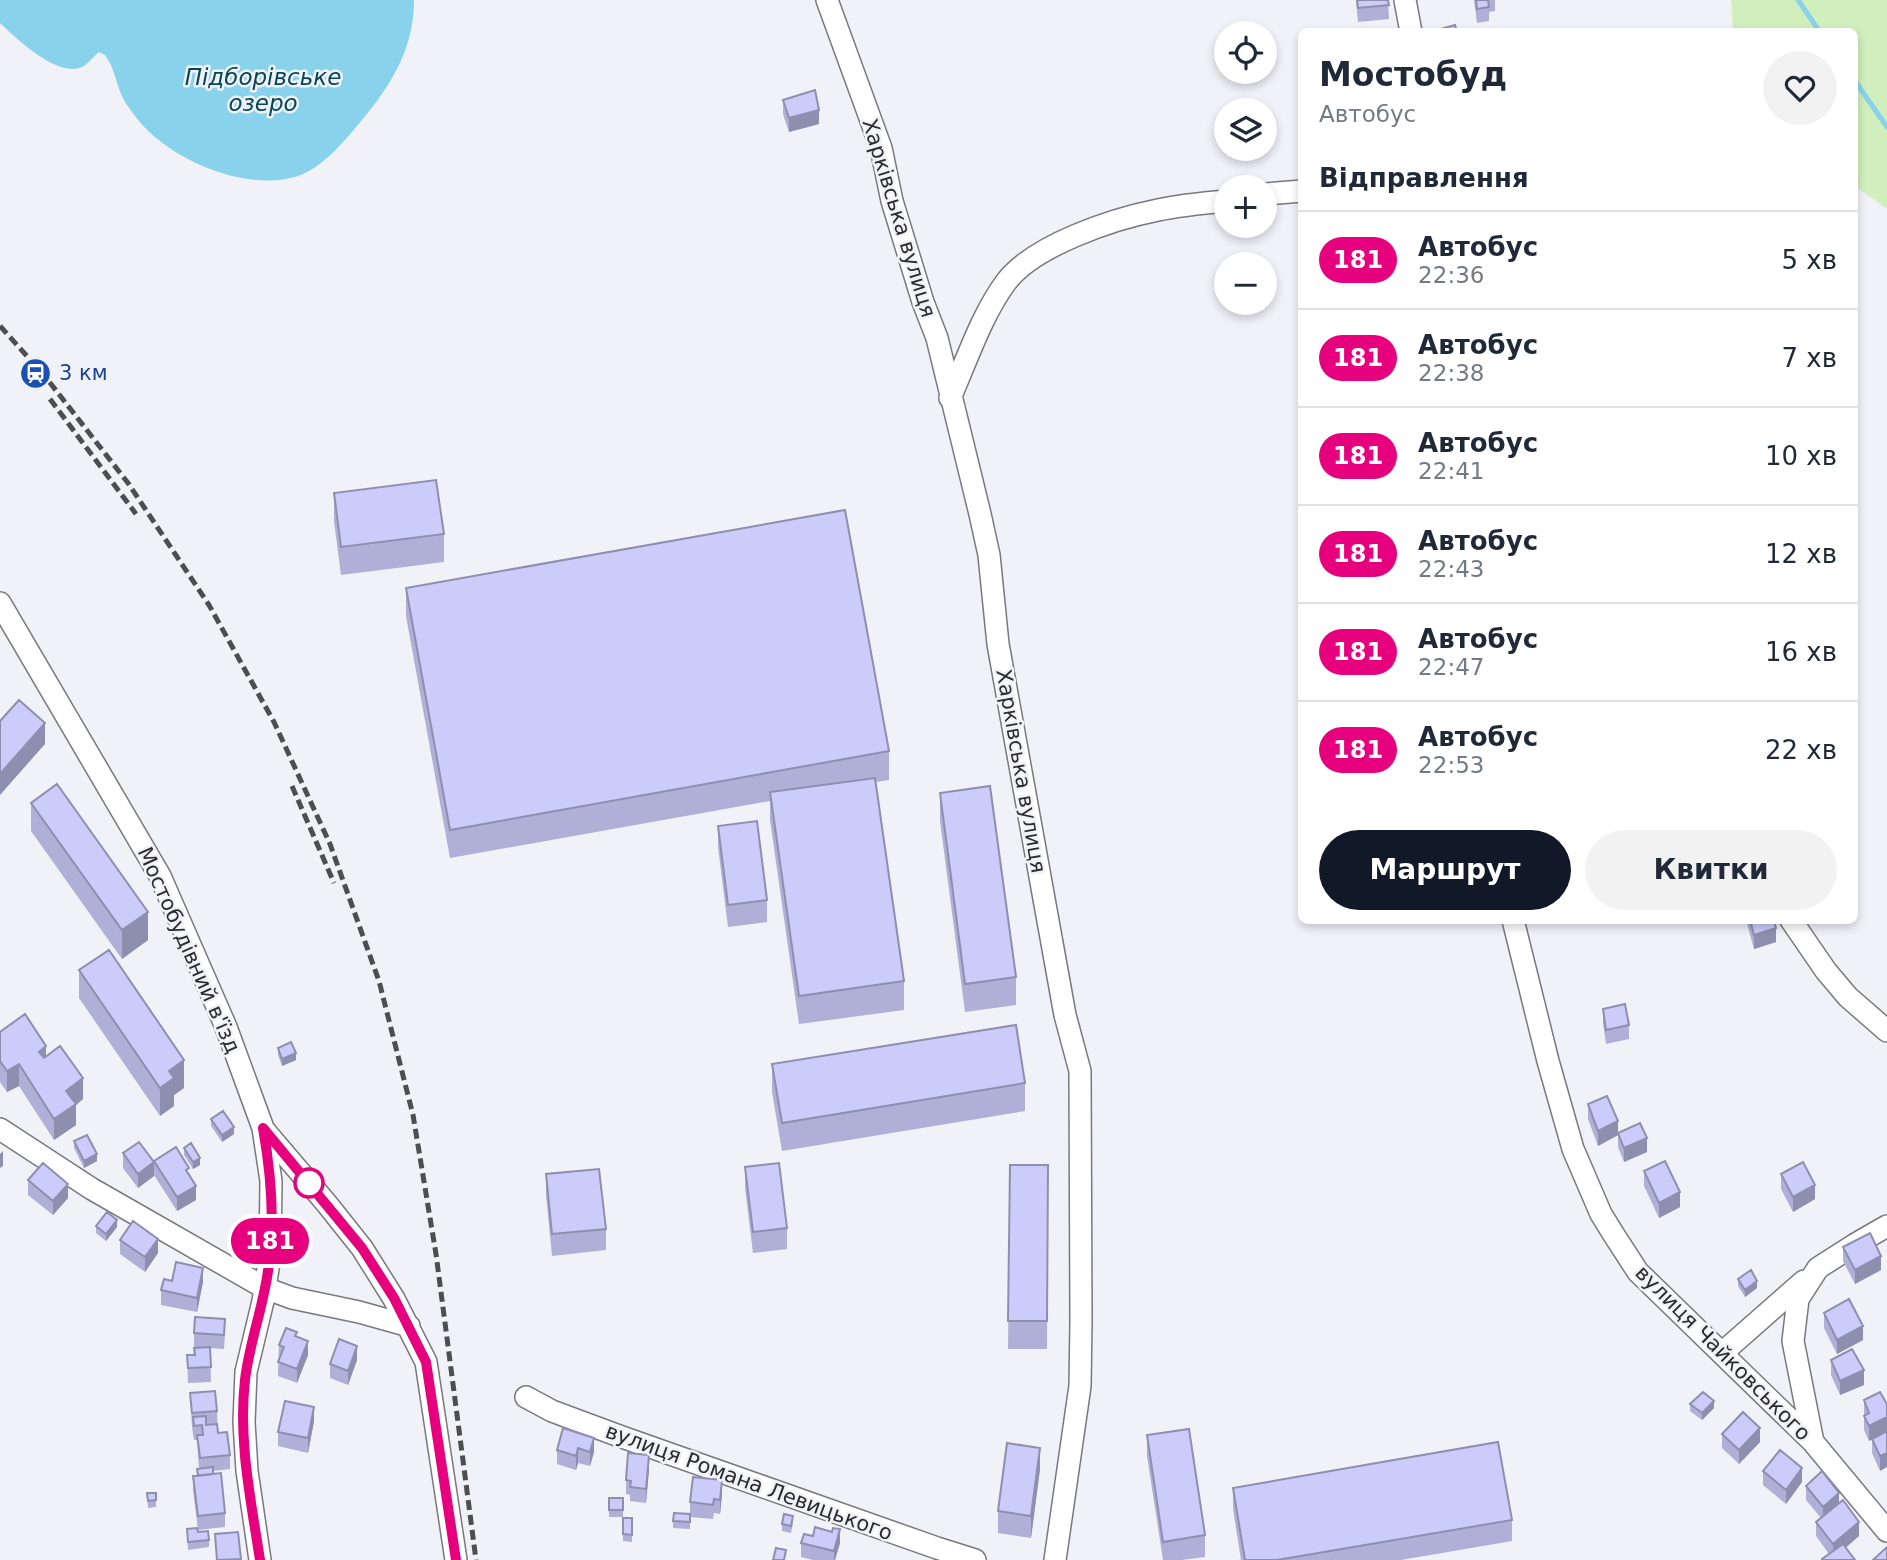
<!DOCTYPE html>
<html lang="uk">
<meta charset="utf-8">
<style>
body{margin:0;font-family:"DejaVu Sans",sans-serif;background:#f2f2f3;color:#1f2937;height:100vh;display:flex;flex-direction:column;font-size:26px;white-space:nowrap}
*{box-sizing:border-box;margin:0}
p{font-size:23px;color:#747a83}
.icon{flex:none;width:38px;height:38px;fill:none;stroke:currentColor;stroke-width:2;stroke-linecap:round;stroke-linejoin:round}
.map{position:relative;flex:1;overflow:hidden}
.drawer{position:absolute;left:1298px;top:28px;width:560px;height:896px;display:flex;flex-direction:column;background:#fff;border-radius:10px;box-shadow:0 4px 10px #0003}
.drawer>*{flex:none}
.badge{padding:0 14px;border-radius:23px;font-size:24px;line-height:46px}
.controls{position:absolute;left:1214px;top:21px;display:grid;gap:14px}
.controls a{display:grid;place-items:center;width:63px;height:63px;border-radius:50%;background:#fff;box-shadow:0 4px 10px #0003;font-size:35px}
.map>.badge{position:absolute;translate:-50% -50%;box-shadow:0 0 0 4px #fff}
h2{padding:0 21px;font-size:26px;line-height:63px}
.round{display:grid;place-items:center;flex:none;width:74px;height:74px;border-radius:37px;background:#f2f2f3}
.headline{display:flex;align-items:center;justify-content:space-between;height:119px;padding:0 21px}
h1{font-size:33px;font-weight:600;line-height:52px}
.button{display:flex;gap:14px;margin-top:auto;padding:14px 21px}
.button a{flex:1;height:80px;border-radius:42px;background:#111827;color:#fff;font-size:28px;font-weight:600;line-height:80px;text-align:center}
.button a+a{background:#f2f2f3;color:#1f2937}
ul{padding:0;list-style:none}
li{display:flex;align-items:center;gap:21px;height:98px;padding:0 21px;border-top:2px solid #e0e1e3}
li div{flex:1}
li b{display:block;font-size:26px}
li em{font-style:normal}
li .badge{min-width:77px;font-weight:700;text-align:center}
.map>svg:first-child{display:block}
</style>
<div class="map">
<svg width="1887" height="1560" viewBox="0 0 1887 1560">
<rect width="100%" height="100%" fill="#f1f1f8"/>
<path fill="#d1efbd" d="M1731,0h156v209l-32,-23v-154l-122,-1z"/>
<path fill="#89d2eb" d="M0,0h414c0,48 -22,84 -52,120 -16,19 -36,44 -59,54 -51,21 -130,-12 -164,-53 -7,-9 -16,-20 -20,-32 -4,-12 -6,-23 -14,-34l-6,-3c-6,5 -11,12 -17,15 -25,11 -66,-29 -82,-44z"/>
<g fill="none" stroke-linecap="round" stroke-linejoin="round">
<path stroke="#89d2eb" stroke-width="5" d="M1798,0l22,32
M1855,81l32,46"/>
<defs>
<path id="street" d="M827,0l54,148 11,53 31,101 14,36 43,176 9,41 9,89 67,371 15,56 1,250 -1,65 -25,174
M1405,0l6,32
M1265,194l37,-3
M950,398c17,-38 31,-82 56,-116 28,-37 107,-63 152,-72 23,-5 46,-7 69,-9
M0,603l160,273 66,151 37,101 8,53 -1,75 -7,45 -17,71 -2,50 3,49 13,89
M1513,920l35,141 25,88 28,65 13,21 24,37 175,170 74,89
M1791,920l35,51 22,26 39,34
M0,1129l92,60 173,99 27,10 67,14 50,14
M264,1130l63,74 35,44 32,51 32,63 30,198
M1722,1353l82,-72
M526,1397l26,14 70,26 315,111 38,12
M1813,1442l-20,-101 5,-42 20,-31 36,-23 33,-19"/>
</defs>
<use href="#street" stroke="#78787e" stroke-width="24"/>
<use href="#street" stroke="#fff" stroke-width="21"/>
<path stroke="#4e4e51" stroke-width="5" stroke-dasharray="10 5" stroke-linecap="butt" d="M0,326l44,49 84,108 81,122 65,117 56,122 49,137 34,134 23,139 40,306
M50,399l86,115
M292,786l42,97"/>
</g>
<path fill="#afafd7" d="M1356,0h32l1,19 -31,3z
M1474,0h21v11l-6,1v9l-12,2z
M783,100l36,24 -30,8 -6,-18z
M334,493l110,41v28l-103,13 -7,-54z
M406,588l483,163v29l-13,2 28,199v29l-105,14 -29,-204v-19l-320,57 -44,-242z
M940,793l76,184v28l-51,7 -25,-191z
M31,803l117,137 -26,19 -91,-128z
M718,826l49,74v22l-39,5 -10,-80z
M1746,920h28l2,22 -22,7z
M79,970l105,118 -10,7v11l-14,10 -81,-118z
M1603,1009l26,16v14l-23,5 -3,-21z
M0,1032l46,24 37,43 -7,6v20l-22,15 -35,-54 -12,6 -7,-10z
M278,1048l18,12 -14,6 -4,-11z
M772,1064l253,19v28l-243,40 -10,-59z
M1588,1104l30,31 -20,11 -10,-27z
M211,1119l23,15 -12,8 -11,-16z
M1618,1133l29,19 -23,10 -6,-15z
M74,1141l23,20 -13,7 -10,-20z
M184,1148l16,17 -7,4 -9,-14z
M123,1153l31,23 -16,12 -15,-20z
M154,1161l35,14 7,25 -19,11 -23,-36z
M1010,1165h38l-1,184h-39z
M745,1167l42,61v21l-34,4 -8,-65z
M1644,1171l36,36 -21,11 -15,-32z
M546,1174l60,55v21l-54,6 -6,-61z
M1781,1174l34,25 -22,13 -12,-23z
M28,1180l40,18 -15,17 -25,-20z
M96,1226l21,1 -11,14 -10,-8z
M120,1240l38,13 -13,19 -25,-18z
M1843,1247l38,23 -26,14 -12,-23z
M1738,1279l19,9 -12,9 -7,-11z
M172,1281l31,1 -6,30 -36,-7v-15z
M1824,1313l39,27 -26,14 -13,-26z
M194,1333h31l-1,16 -14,-1 1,34 -23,1 -1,-28h7l6,-7 -6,-1z
M297,1337l11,18 -11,28 -19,-7 1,-31z
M357,1360l-9,25 -18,-7v-14z
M1831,1360l33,25 -24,10 -9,-20z
M1880,1392v79l-8,-18v-14l-3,2 -5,-11v-30z
M190,1393l27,18 1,22 12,22v14l-17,2 12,42v14l-27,3 -5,-40v-14h4v-7l2,-1 -2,-28h-3l-2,-13z
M1690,1404l24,4 -12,12 -12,-9z
M314,1421l-6,32 -30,-7v-14z
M563,1428l31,24 -4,14 -12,-3 -2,7 -19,-6v-14z
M1722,1434l38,8 -21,22 -17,-16z
M1147,1435l58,100v22l-23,3h-19l-16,-104z
M649,1469l-3,34 -16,-2v-6l-4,-1v-14z
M1040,1469l-9,69 -33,-5v-22z
M1763,1471l39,11 -16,22 -23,-19z
M1806,1486l33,18 20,32 -30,18 -13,-18v-14l5,-4 -15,-18z
M1233,1488l279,32v21l-111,19h-160l-8,-51z
M147,1493l9,7v7l-8,1z
M722,1494l-2,20 -6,-1 -1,6 -23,-2v12l-17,-1v-7l17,-7v-12z
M609,1498h14v19h-14z
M623,1518h9v24l-9,-1z
M793,1523l-2,10 -9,-2v-7z
M187,1529l22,11v7l-21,3z
M832,1532l8,11 -5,17h-22l-12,-3v-14l12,-7z"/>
<path fill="#8e8faf" d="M819,110v14l-30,8v-14z
M45,723v21l-45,51v-21z
M148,912v28l-26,19v-29z
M1776,928v14l-22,7v-14z
M46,1046v21l-7,-15z
M296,1053v7l-14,6v-7z
M184,1060v28l-10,7v11l-14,10v-28l9,-17z
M19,1064v22l-12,6v-21z
M83,1078v21l-7,6v20l-22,15v-21l12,-28z
M1618,1121v14l-20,11v-15z
M234,1127v7l-12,8v-7z
M1647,1138v14l-23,10v-14z
M3,1151v15l-3,2v-14z
M97,1154v7l-13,7v-7z
M200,1158v7l-7,4v-7z
M154,1162v14l-16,12v-14z
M68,1184v14l-15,17v-14z
M1815,1185v14l-22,13v-15z
M196,1186v14l-19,11v-14z
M1680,1192v15l-21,11v-15z
M117,1220v7l-11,14v-7z
M158,1239v14l-13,19v-15z
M1881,1256v14l-26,14v-14z
M203,1268v14l-6,30v-14z
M1757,1281v7l-12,9v-7z
M1863,1326v14l-26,14v-14z
M308,1341v14l-11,28v-14z
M357,1346v14l-9,25v-14z
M1864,1370v15l-24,10v-14z
M1714,1401v7l-12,12v-7z
M314,1407v14l-6,32v-15z
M1887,1417v14l-18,10v-15z
M1760,1428v14l-21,22v-14z
M594,1438v14l-4,14v-14z
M578,1448v15l-2,7v-14z
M1040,1448v21l-9,69v-22z
M1887,1453v14l-7,4v-15z
M649,1455v14l-3,34v-14z
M1802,1468v14l-16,22v-14z
M722,1480v14l-2,20v-14z
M1839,1493v15l-16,13v-14z
M1859,1522v14l-26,23v-15z
M840,1529v14l-5,17h-1v-9z"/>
<path fill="#cbccfa" stroke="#8e8faf" stroke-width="2" d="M1357,0h31l1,5 -31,3z
M1476,0h12l1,7 -12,2z
M1455,25l2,7h-20v-2z
M815,90l4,20 -30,8 -6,-18z
M436,480l8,54 -103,13 -7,-54z
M845,510l44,241 -439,79 -44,-242z
M19,700l26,23 -45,51v-53z
M875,778l29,203 -105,15 -29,-204z
M57,784l91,128 -26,18 -91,-127z
M990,786l26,191 -51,7 -25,-191z
M757,821l10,79 -39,5 -10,-79z
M1750,920h24l2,8 -22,7z
M109,950l75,110 -15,11 5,7 -14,10 -81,-118z
M1625,1004l4,21 -23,5 -3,-21z
M25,1014l21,32 -7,6 5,6 16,-12 23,32 -17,13 10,13 -22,15 -35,-55 -12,7 -7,-10v-29z
M1016,1025l9,58 -243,40 -10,-59z
M291,1042l5,11 -14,6 -4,-11z
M1607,1096l11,25 -20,10 -10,-27z
M223,1111l11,16 -12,8 -11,-16z
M1640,1123l7,15 -23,10 -6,-15z
M87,1135l10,19 -13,7 -10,-20z
M139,1142l15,20 -16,12 -15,-21z
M191,1143l9,15 -7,4 -9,-14z
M176,1147l13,21 -3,2 10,16 -19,11 -23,-36z
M1665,1161l15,31 -21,11 -15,-32z
M1803,1162l12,23 -22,12 -12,-23z
M43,1163l25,21 -15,17 -25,-21z
M779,1163l8,65 -34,4 -8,-65z
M1010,1165h38l-1,156h-39z
M599,1169l7,60 -54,5 -6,-60z
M107,1212l10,8 -11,14 -10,-8z
M133,1221l25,18 -13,18 -25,-17z
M1870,1233l11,23 -26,14 -12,-23z
M176,1262l27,6 -6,30 -36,-8 3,-11 8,2z
M1751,1270l6,11 -12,9 -7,-11z
M1849,1299l14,27 -26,14 -13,-27z
M195,1317l30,2 -1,16 -30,-2z
M286,1328l11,4 -2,4 13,5 -11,28 -19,-7 6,-15 -5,-2z
M339,1339l18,7 -9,25 -18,-7z
M210,1347l1,20 -23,1 -1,-13h8l-1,-7z
M1852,1349l12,21 -24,11 -9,-21z
M215,1391l2,20 -25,2 -2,-20z
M1703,1392l11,9 -12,12 -12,-9z
M1880,1392l7,12v13l-18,9 -5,-10 5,-3 -5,-13z
M285,1401l29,6 -6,31 -30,-6z
M1743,1412l17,16 -21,22 -17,-16z
M206,1416v9l11,-1 1,9 9,-1 3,23 -30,3 -3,-23h6l-1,-10 -8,1 -1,-9z
M563,1428l31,10 -4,14 -12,-4 -2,8 -19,-6z
M1189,1429l16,106 -42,7 -16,-107z
M1887,1431v22l-7,3 -8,-17z
M1498,1442l14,78 -235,40h-32l-12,-72z
M1007,1443l33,5 -9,68 -33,-5z
M1780,1450l22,18 -16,22 -23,-19z
M628,1453l21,2 -3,34 -16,-2 1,-6 -5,-1z
M213,1467v7l-15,2 -1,-7z
M1822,1471l17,22 -16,14 -17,-21z
M221,1473l4,40 -27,3 -5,-40z
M693,1477l29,3 -2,20 -6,-1 -1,6 -23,-3z
M147,1493h9v7l-8,1z
M609,1498h14v12h-14z
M1843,1500l16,22 -26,22 -17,-22z
M674,1513l16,1v8l-17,-1z
M784,1514l9,2 -2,10 -9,-2z
M623,1518h9v17l-9,-1z
M815,1527l17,5 1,-4 7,1 -6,22 -33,-8 3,-9 9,2z
M197,1528l1,4 10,-1 1,9 -21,2 -1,-13z
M238,1532l3,27 -24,1 -2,-26z
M1843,1544l12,16h-33v-1z
M1887,1547v13h-14z
M776,1548l10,2 -2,10h-11z"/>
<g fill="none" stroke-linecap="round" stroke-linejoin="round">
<defs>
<path id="line" d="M260,1560c-9,-59 -22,-120 -15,-180 4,-36 18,-72 23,-109 7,-45 3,-98 -5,-143l99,120 32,50 32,64 30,198"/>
</defs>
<use href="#line" stroke="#fff" stroke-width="16"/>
<use href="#line" stroke="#e6007e" stroke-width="10"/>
</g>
<defs>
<symbol id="station-disc" viewBox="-11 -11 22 22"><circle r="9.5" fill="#1a4fb4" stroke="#f1f1f8"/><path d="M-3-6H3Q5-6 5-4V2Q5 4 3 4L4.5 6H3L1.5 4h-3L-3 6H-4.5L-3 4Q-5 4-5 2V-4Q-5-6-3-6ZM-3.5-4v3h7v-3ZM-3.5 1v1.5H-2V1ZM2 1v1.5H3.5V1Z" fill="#fff"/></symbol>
</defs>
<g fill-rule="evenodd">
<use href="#station-disc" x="18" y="356" width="35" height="35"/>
</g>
<circle fill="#fff" stroke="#e6007e" stroke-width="3.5" cx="309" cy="1183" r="14"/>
<g text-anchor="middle" stroke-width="5" stroke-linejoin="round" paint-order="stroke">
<g font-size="21" fill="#2b2b2d" stroke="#f1f1f8">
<text transform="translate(899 218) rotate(73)" y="7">Харківська вулиця</text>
<text transform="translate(1021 771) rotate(80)" y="7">Харківська вулиця</text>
<text transform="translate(189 950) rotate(66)" y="7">Мостобудівний в'їзд</text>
<text transform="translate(1723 1353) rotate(45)" y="7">вулиця Чайковського</text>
<text transform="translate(749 1482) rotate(20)" y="7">вулиця Романа Левицького</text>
</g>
<g font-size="21" fill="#164399" stroke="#f1f1f8" text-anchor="start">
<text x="59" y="380">3 км</text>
</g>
<g font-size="23" font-style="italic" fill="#034758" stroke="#f1f1f8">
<text x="263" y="85">Підборівське<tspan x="263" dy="26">озеро</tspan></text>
</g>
</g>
</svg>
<div class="controls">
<a><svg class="icon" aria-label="locate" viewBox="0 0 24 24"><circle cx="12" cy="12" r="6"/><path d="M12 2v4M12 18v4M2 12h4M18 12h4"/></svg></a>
<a><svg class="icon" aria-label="layers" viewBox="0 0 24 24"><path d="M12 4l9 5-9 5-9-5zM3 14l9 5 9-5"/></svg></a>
<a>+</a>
<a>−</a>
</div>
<b class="badge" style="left:270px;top:1241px;background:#e6007e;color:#fff">181</b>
<section class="drawer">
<div class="headline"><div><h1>Мостобуд</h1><p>Автобус</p></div><a class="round"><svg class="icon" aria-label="heart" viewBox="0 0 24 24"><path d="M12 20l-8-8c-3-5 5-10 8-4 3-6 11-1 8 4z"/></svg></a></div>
<h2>Відправлення</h2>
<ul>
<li><span class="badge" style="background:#e6007e;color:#fff">181</span><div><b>Автобус</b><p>22:36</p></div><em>5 хв</em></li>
<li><span class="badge" style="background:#e6007e;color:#fff">181</span><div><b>Автобус</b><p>22:38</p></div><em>7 хв</em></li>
<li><span class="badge" style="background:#e6007e;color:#fff">181</span><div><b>Автобус</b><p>22:41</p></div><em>10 хв</em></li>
<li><span class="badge" style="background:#e6007e;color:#fff">181</span><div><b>Автобус</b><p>22:43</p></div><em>12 хв</em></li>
<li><span class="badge" style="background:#e6007e;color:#fff">181</span><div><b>Автобус</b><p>22:47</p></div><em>16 хв</em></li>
<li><span class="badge" style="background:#e6007e;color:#fff">181</span><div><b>Автобус</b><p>22:53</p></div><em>22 хв</em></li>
</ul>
<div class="button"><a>Маршрут</a><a>Квитки</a></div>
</section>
</div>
